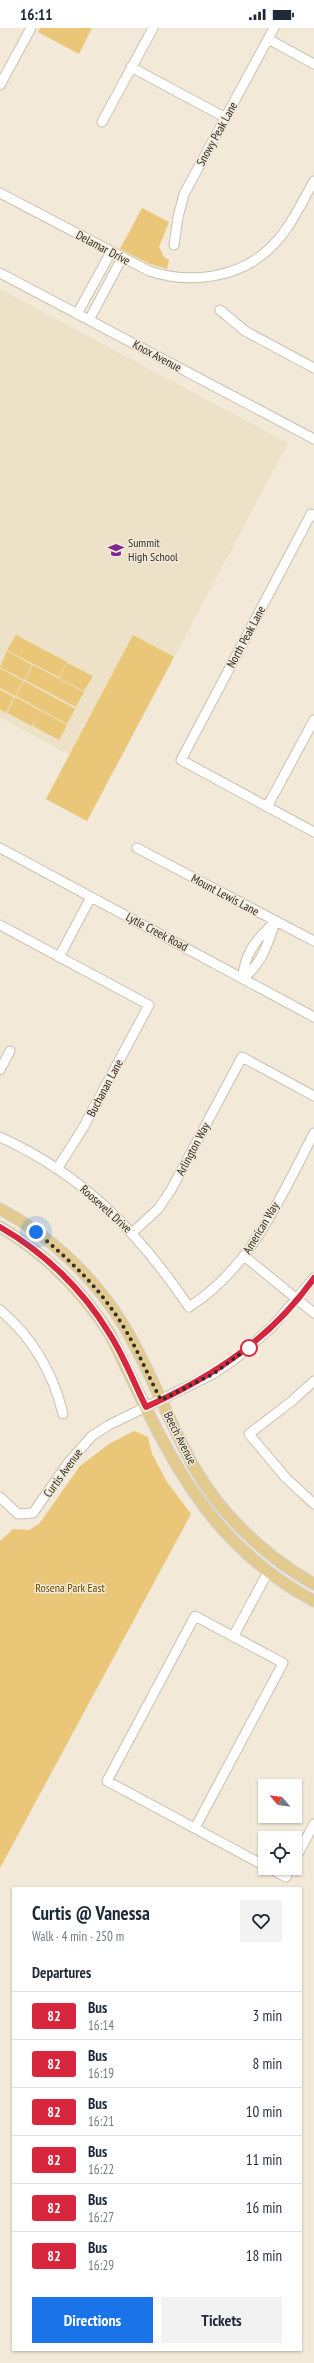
<!DOCTYPE html>
<meta charset="utf-8">
<style>
body{margin:0;font-family:"PT Sans Narrow",sans-serif;background:#f2f2f3;color:#1f2937;height:100vh;display:flex;flex-direction:column;font-size:15px;white-space:nowrap}
*{box-sizing:border-box;margin:0}
p{font-size:13px;color:#747a83}
.icon{flex:none;width:22px;height:22px;fill:none;stroke:currentColor;stroke-width:2;stroke-linecap:round;stroke-linejoin:round}
.map{position:relative;flex:1;overflow:hidden}
.details{position:absolute;left:12px;top:1859px;width:290px;height:464px;display:flex;flex-direction:column;background:#fff;border-radius:0px;box-shadow:0 1px 3px #0004}
.details>*{flex:none}
.badge{padding:0 8px;border-radius:3px;font-size:14px;line-height:26px}
.needle{width:26px;rotate:298deg}
.tools{position:absolute;left:258px;top:1751px;display:grid;gap:8px}
.tools a{display:grid;place-items:center;width:44px;height:44px;border-radius:0px;background:#fff;box-shadow:0 1px 3px #0004;font-size:20px}
.you{position:absolute;width:20px;height:20px;margin:-10px;border:3px solid #fff;border-radius:50%;background:#1a73e8;box-shadow:0 0 0 6px #1a73e833}
.map>.badge{position:absolute;translate:-50% -50%;box-shadow:0 0 0 2px #fff}
h2{padding:0 20px;font-size:15px;line-height:36px}
.round{display:grid;place-items:center;flex:none;width:42px;height:42px;border-radius:0px;background:#f2f2f3}
.head{display:flex;align-items:center;justify-content:space-between;height:68px;padding:0 20px}
h1{font-size:19px;font-weight:800;line-height:30px}
.cta{display:flex;gap:8px;margin-top:auto;padding:8px 20px}
.cta a{flex:1;height:46px;border-radius:0px;background:#1a73e8;color:#fff;font-size:16px;font-weight:800;line-height:46px;text-align:center}
.cta a+a{background:#f2f2f3;color:#1f2937}
ul{padding:0;list-style:none}
li{display:flex;align-items:center;gap:12px;height:48px;padding:0 20px;border-top:1px solid #e0e1e3}
li div{flex:1}
li b{display:block;font-size:15px}
li em{font-style:normal}
li .badge{min-width:44px;font-weight:700;text-align:center}
.status{display:flex;justify-content:space-between;align-items:center;height:28px;padding:0 20px;background:#fff;direction:ltr}
.status svg{height:11px;fill:currentColor}
.map>svg:first-child{display:block}
</style>
<div class="status"><b>16:11</b><svg viewBox="0 0 49 12"><path d="M0 12V9h3v3zM5 12V6h3v6zM10 12V3h3v9zM15 12V0h3v12zM26 1h20v11H26zM47 4h2v5h-2z"/></svg></div>
<div class="map">
<svg width="314" height="2335" viewBox="0 0 314 2335">
<rect width="100%" height="100%" fill="#f2e9d8"/>
<path fill="#ede1c8" d="M0,261l288,154 -201,378 -41,-22 23,-44 -69,-38z"/>
<path fill="#eac678" d="M40,0h52l-13,26 -41,-22z
M142,180l27,14 -10,25 5,10 5,3 -2,9 -17,-5 -30,-15z
M16,607l51,27 -8,15 -26,-13 6,-12 -6,12 -26,-14z
M133,607l41,22 -87,164 -41,-22z
M7,623l25,14 -8,15 -24,-13z
M67,635l26,13 -9,15 -25,-13z
M33,637l51,27 -8,15 -51,-27z
M0,640l23,13 -8,15 -15,-8z
M24,653l51,28 -8,15 -51,-28z
M0,662l14,7 -8,16 -6,-4z
M15,669l26,14 -9,15 -25,-13z
M41,683l26,14 -8,15 -26,-14z
M134,1403l14,6 4,17 15,28 24,32 -191,354v-327l13,-12 16,1 10,-6 41,-58 29,-22z"/>
<g fill="none" stroke-linecap="round" stroke-linejoin="round">
<defs>
<path id="minor" d="M268,11l46,25
M131,39l95,51
M0,57l31,-57
M102,94l51,-94
M0,165l149,78c40,13 88,8 120,-22 20,-18 32,-45 45,-68
M174,217l4,-28 6,-23 90,-166
M0,245l314,166
M220,282l25,21 69,37
M77,286l34,-62
M89,292l33,-62
M314,488l-3,-2 -130,246 133,72
M267,779l47,-87
M0,820l314,169
M137,820l177,93
M0,897l149,80 -66,123 -26,41
M59,929l32,-60
M243,950c1,-24 14,-40 32,-56
M243,950c18,-13 25,-34 32,-56
M0,1042l10,-19
M0,1109c84,38 138,95 189,170 63,-40 92,-111 125,-174
M133,1204l25,-23 13,-19 71,-133 72,39
M244,1228l70,57
M0,1282c33,28 53,62 63,104
M314,1353l-22,20 -43,33 37,44 28,26
M0,1469l18,17 15,-1 35,-50 24,-27 17,-11 104,-51 22,-15 37,-32 42,-49
M233,1609l35,-65
M195,1800l88,-165 -88,-47 -88,165 158,85
M295,1831l19,-35
M269,1840l17,9 4,-9"/>
<path id="major" d="M0,1181c50,26 95,69 124,117 27,45 44,95 70,141 27,48 72,90 120,117
M0,1199c45,26 82,64 110,107 54,110 90,206 204,267"/>
</defs>
<use href="#minor" stroke="#c9c1b0" stroke-width="11"/>
<use href="#major" stroke="#d2d1d0" stroke-width="13"/>
<use href="#minor" stroke="#fff" stroke-width="9"/>
<use href="#major" stroke="#e3ca8e" stroke-width="11"/>
</g>
<g fill="none" stroke-linecap="round" stroke-linejoin="round">
<defs>
<path id="line" d="M0,1199c44,25 83,63 109,106 15,23 25,50 37,74 66,-30 125,-68 168,-129"/>
</defs>
<use href="#line" stroke="#fff" stroke-width="9"/>
<use href="#line" stroke="#d7263d" stroke-width="6"/>
<path stroke="#322f28" stroke-width="4" stroke-dasharray="0 7.2" d="M36,1204c34,28 64,56 87,94 15,24 25,50 38,74l52,-26 38,-28 -2,2"/>
</g>
<defs>
<symbol id="school-bare" viewBox="-9 -9 18 18"><path d="M0-5L7-2L0 1L-7-2ZM-4 1L0 2.5L4 1V4Q0 6-4 4Z" fill="#812794" stroke="#f2e9d8" stroke-width="2.5" paint-order="stroke"/></symbol>
</defs>
<g fill-rule="evenodd">
<use href="#school-bare" x="105" y="511" width="22" height="22"/>
</g>
<circle fill="#fff" stroke="#d7263d" stroke-width="2" cx="249" cy="1320" r="8"/>
<g text-anchor="middle" stroke-width="3" stroke-linejoin="round" paint-order="stroke">
<g font-size="12" fill="#322f28" stroke="#f2e9d8">
<text transform="translate(217 106) rotate(-61)" y="4">Snowy Peak Lane</text>
<text transform="translate(103 220) rotate(28)" y="4">Delamar Drive</text>
<text transform="translate(157 328) rotate(28)" y="4">Knox Avenue</text>
<text transform="translate(246 609) rotate(-62)" y="4">North Peak Lane</text>
<text transform="translate(225 867) rotate(28)" y="4">Mount Lewis Lane</text>
<text transform="translate(157 904) rotate(28)" y="4">Lytle Creek Road</text>
<text transform="translate(105 1060) rotate(-62)" y="4">Buchanan Lane</text>
<text transform="translate(193 1121) rotate(-62)" y="4">Arlington Way</text>
<text transform="translate(106 1181) rotate(42)" y="4">Roosevelt Drive</text>
<text transform="translate(261 1200) rotate(-59)" y="4">American Way</text>
<text transform="translate(180 1410) rotate(63)" y="4">Beech Avenue</text>
<text transform="translate(63 1445) rotate(-54)" y="4">Curtis Avenue</text>
</g>
<g font-size="12" fill="#322f28" stroke="#f2e9d8" text-anchor="start">
<text x="128" y="519">Summit<tspan x="128" dy="14">High School</tspan></text>
</g>
<g font-size="12" fill="#654b00" stroke="#f2e9d8">
<text x="70" y="1564">Rosena Park East</text>
</g>
</g>
</svg>
<div class="tools">
<a><svg class="needle" viewBox="-14 -14 28 28"><path d="M0-13l5 13h-10z" fill="#e53935"/><path d="M0 13l5-13h-10z" fill="#747a83"/></svg></a>
<a><svg class="icon" aria-label="locate" viewBox="0 0 24 24"><circle cx="12" cy="12" r="6"/><path d="M12 2v4M12 18v4M2 12h4M18 12h4"/></svg></a>
</div>
<div class="you" style="left:36px;top:1204px"></div>
<section class="details">
<div class="head"><div><h1>Curtis @ Vanessa</h1><p>Walk · 4 min · 250 m</p></div><a class="round"><svg class="icon" aria-label="heart" viewBox="0 0 24 24"><path d="M12 20l-8-8c-3-5 5-10 8-4 3-6 11-1 8 4z"/></svg></a></div>
<h2>Departures</h2>
<ul>
<li><span class="badge" style="background:#d7263d;color:#fff">82</span><div><b>Bus</b><p>16:14</p></div><em>3 min</em></li>
<li><span class="badge" style="background:#d7263d;color:#fff">82</span><div><b>Bus</b><p>16:19</p></div><em>8 min</em></li>
<li><span class="badge" style="background:#d7263d;color:#fff">82</span><div><b>Bus</b><p>16:21</p></div><em>10 min</em></li>
<li><span class="badge" style="background:#d7263d;color:#fff">82</span><div><b>Bus</b><p>16:22</p></div><em>11 min</em></li>
<li><span class="badge" style="background:#d7263d;color:#fff">82</span><div><b>Bus</b><p>16:27</p></div><em>16 min</em></li>
<li><span class="badge" style="background:#d7263d;color:#fff">82</span><div><b>Bus</b><p>16:29</p></div><em>18 min</em></li>
</ul>
<div class="cta"><a>Directions</a><a>Tickets</a></div>
</section>
</div>
